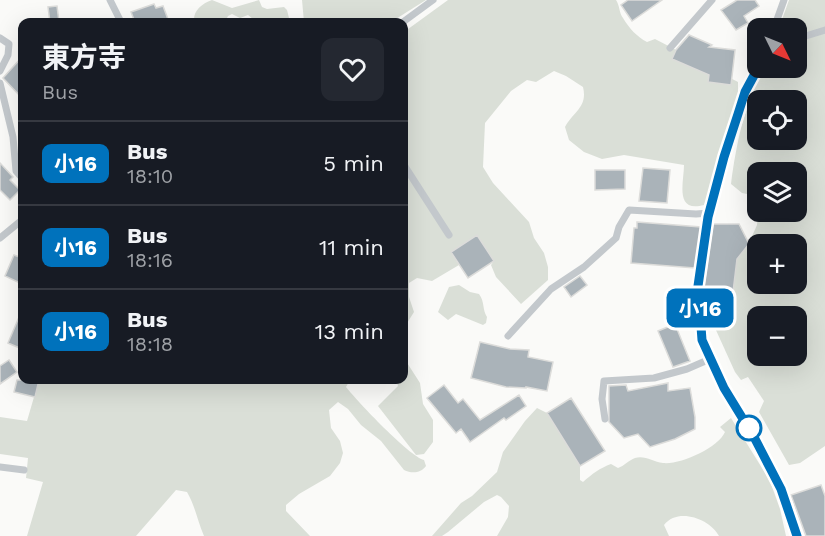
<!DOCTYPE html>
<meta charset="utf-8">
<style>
body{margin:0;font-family:"Work Sans","Noto Sans TC",sans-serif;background:#242831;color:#f1f3f6;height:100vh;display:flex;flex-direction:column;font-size:22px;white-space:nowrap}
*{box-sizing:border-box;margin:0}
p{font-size:20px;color:#9ea1a6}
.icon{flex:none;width:33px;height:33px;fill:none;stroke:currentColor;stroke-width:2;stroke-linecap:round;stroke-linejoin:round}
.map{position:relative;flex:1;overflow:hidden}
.drawer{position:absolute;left:18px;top:18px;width:390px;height:366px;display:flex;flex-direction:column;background:#171b24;border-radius:12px;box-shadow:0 6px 24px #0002}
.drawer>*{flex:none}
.badge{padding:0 12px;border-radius:9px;font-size:21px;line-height:39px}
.needle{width:39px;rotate:133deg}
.tools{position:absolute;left:747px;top:18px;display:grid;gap:12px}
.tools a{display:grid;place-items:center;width:60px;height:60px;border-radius:12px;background:#171b24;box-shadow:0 6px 24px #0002;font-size:30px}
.map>.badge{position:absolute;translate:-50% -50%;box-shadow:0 0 0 3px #fff}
.round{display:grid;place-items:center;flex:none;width:63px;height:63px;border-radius:12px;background:#242831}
.head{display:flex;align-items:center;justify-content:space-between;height:102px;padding:0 24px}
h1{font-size:28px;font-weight:700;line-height:45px}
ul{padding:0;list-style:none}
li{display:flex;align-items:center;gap:18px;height:84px;padding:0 24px;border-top:2px solid #363941}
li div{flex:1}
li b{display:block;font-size:22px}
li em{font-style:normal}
li .badge{min-width:66px;font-weight:700;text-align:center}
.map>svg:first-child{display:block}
</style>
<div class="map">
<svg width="825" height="536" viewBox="0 0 825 536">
<rect width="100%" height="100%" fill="#fafaf8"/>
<path fill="#dadfd7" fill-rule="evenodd" d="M212,0l20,8 27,-8 3,7 5,2 17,-2 3,3 3,12h-37v-3l-5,-4 -8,3 -8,-4 -4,2 -3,6h-31c-1,-11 7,-18 18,-22z
M302,0h124l-35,22h-87z
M448,0h168c4,6 3,13 7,18 6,10 14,19 24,24l8,-3 83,43v14l-32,105 -2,4c-30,8 -20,-23 -20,-40l-60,-10 -22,4 -18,-7 -15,-12 -4,-13c8,-15 23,-20 18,-40l-17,-11 -12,-5 -18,11 -9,-2 -16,11 -26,32 -2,44 10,16 36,39 5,16 10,15 4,14v13l-27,24 -25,-27 -5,-12 3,-4 -17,-26 -26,17 8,13 -27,16 -15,-3 -8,5v14l5,15 -10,16v-296z
M789,0h36v446l-25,17 -11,2 -30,-53 5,-11 -16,-24 -7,3 -6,-8 -25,-55h20l7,-58 12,-16 8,-18 1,-13h38v-40h-38l-1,24 -15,-3 -11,-9c6,-45 13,-75 32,-116h33v-40h-17zM758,100h38v40h-38zM758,244h38v40h-38zM758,316h38v40h-38z
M459,285l11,7 9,2c6,8 3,15 8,23l-1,6 -3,2 -27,-11 -8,6 -10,-8 11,-25z
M404,358l16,25 3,21 10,16v22l-9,12 -8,1 -38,-49 20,-20 -2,-6h8z
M39,380h311l-4,7c12,15 63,69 78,73l2,6c-5,7 -14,8 -22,4l-23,-29 -20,-16 -13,-16 -10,-7 -9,8 2,18 9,13 3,12 -3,10 -10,13 -31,18 -13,11v6l24,25h-106c-7,-16 -8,-28 -17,-44l-11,-2 -40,46h-109l16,-54 -17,-4 2,-20 -28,-4v-37l27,4z
M537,408l10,5 33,53v14l3,2c9,-8 17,-14 28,-18l7,4c6,-2 11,-8 17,-10 10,-3 18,4 28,5 17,2 55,-15 62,-31l-5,-5 11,-9 39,63 10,28 6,27h-67c-9,-17 -41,-29 -55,-11l5,11h-172l11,-19 1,-11 -8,-9 -4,-2 -13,7 -36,30 -6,4h-10l29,-33 11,-7 25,-24 6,-20 22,-31z"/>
<path fill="#aab3b9" stroke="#dcdcda" stroke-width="1.5" d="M628,0h34l-30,21 -11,-16z
M737,0h18l4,6 -15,10 4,7 -12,7 -15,-20z
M154,4l2,4 7,-2 6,16h-34l-4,-10z
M57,6l2,16h-9l-2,-15z
M689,35l23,10 -3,2 26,3 -4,35 -23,-3 1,-7 -37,-16 4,-9z
M22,57v41l-19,-20z
M0,163l13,14 -3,3 10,10 -10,10 -10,-10z
M643,168l27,2 -3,33 -28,-2z
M595,170h30v19l-30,1z
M637,222l64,5 -6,41 -64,-5 3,-35h3z
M713,224h26l10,20 -12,15 -7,58h-24l-2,-31z
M477,235l17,26 -26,17 -17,-26z
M14,255l8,3v26l-17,-8z
M580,276l7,9 -16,12 -7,-10z
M22,310v39l-14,-6z
M675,324l15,37 -17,6 -15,-36z
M480,342l30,7 19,1 -1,7 25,5 -6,29 -21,-4v1l-20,-1 -35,-9z
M9,360l8,12 -17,12v-18z
M17,380h22l-4,17 -21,-5z
M668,383v8l22,-3 5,29v12l-20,10 -25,8 -12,-13 -14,4 -15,-16v-36l17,-1 2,6z
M444,385l14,18 5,-4 17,21 39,-25 7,11 -20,14 -2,-2 -34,24 -9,-13 -5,4 -29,-35z
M571,398l34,53 -25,15 -33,-53z
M821,485l4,11v40h-19l-15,-41z"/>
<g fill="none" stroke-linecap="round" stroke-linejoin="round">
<path stroke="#c3c8cc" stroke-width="7" d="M110,0l11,22
M403,22l30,-22
M774,28l10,-28
M0,38l9,6 -1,11 -8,16
M796,39l29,-9
M670,48l42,-48
M758,68l-13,24 -21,65 -16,60 -10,69 4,54 22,48 30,49 27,52 16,47
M0,83l13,54 3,34 6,7
M404,165l45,70
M0,238l22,-18
M508,336l43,-47 33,-22 32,-29 3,-11 10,-17 67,4 13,-1
M605,419l-3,-20 2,-18 50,-3 33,-9 23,-10
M0,467l24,3"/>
</g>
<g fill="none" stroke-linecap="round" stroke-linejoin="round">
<defs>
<path id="line" d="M758,68l-13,24 -7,22 -14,43 -16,60 -10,69 4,54 22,48 30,49 27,52 16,47"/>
</defs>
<use href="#line" stroke="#fff" stroke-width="14"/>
<use href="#line" stroke="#0072bc" stroke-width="9"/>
</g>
<circle fill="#fff" stroke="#0072bc" stroke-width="3" cx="749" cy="428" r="12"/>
</svg>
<div class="tools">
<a><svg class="needle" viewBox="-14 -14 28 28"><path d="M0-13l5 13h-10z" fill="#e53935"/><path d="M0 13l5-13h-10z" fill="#9ea1a6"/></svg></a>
<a><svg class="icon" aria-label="locate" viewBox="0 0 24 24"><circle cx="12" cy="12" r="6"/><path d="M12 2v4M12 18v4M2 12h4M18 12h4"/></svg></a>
<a><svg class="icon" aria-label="layers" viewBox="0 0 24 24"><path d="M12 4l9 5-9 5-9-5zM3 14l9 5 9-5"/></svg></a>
<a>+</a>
<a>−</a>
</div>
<b class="badge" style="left:700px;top:308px;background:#0072bc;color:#fff">小16</b>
<section class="drawer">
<div class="head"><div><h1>東方寺</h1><p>Bus</p></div><a class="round"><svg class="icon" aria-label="heart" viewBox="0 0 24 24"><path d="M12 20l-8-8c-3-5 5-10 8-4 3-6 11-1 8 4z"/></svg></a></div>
<ul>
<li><span class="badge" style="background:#0072bc;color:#fff">小16</span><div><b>Bus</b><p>18:10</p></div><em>5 min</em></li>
<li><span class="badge" style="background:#0072bc;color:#fff">小16</span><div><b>Bus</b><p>18:16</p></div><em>11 min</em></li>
<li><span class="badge" style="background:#0072bc;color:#fff">小16</span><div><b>Bus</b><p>18:18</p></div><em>13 min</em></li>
</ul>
</section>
</div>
